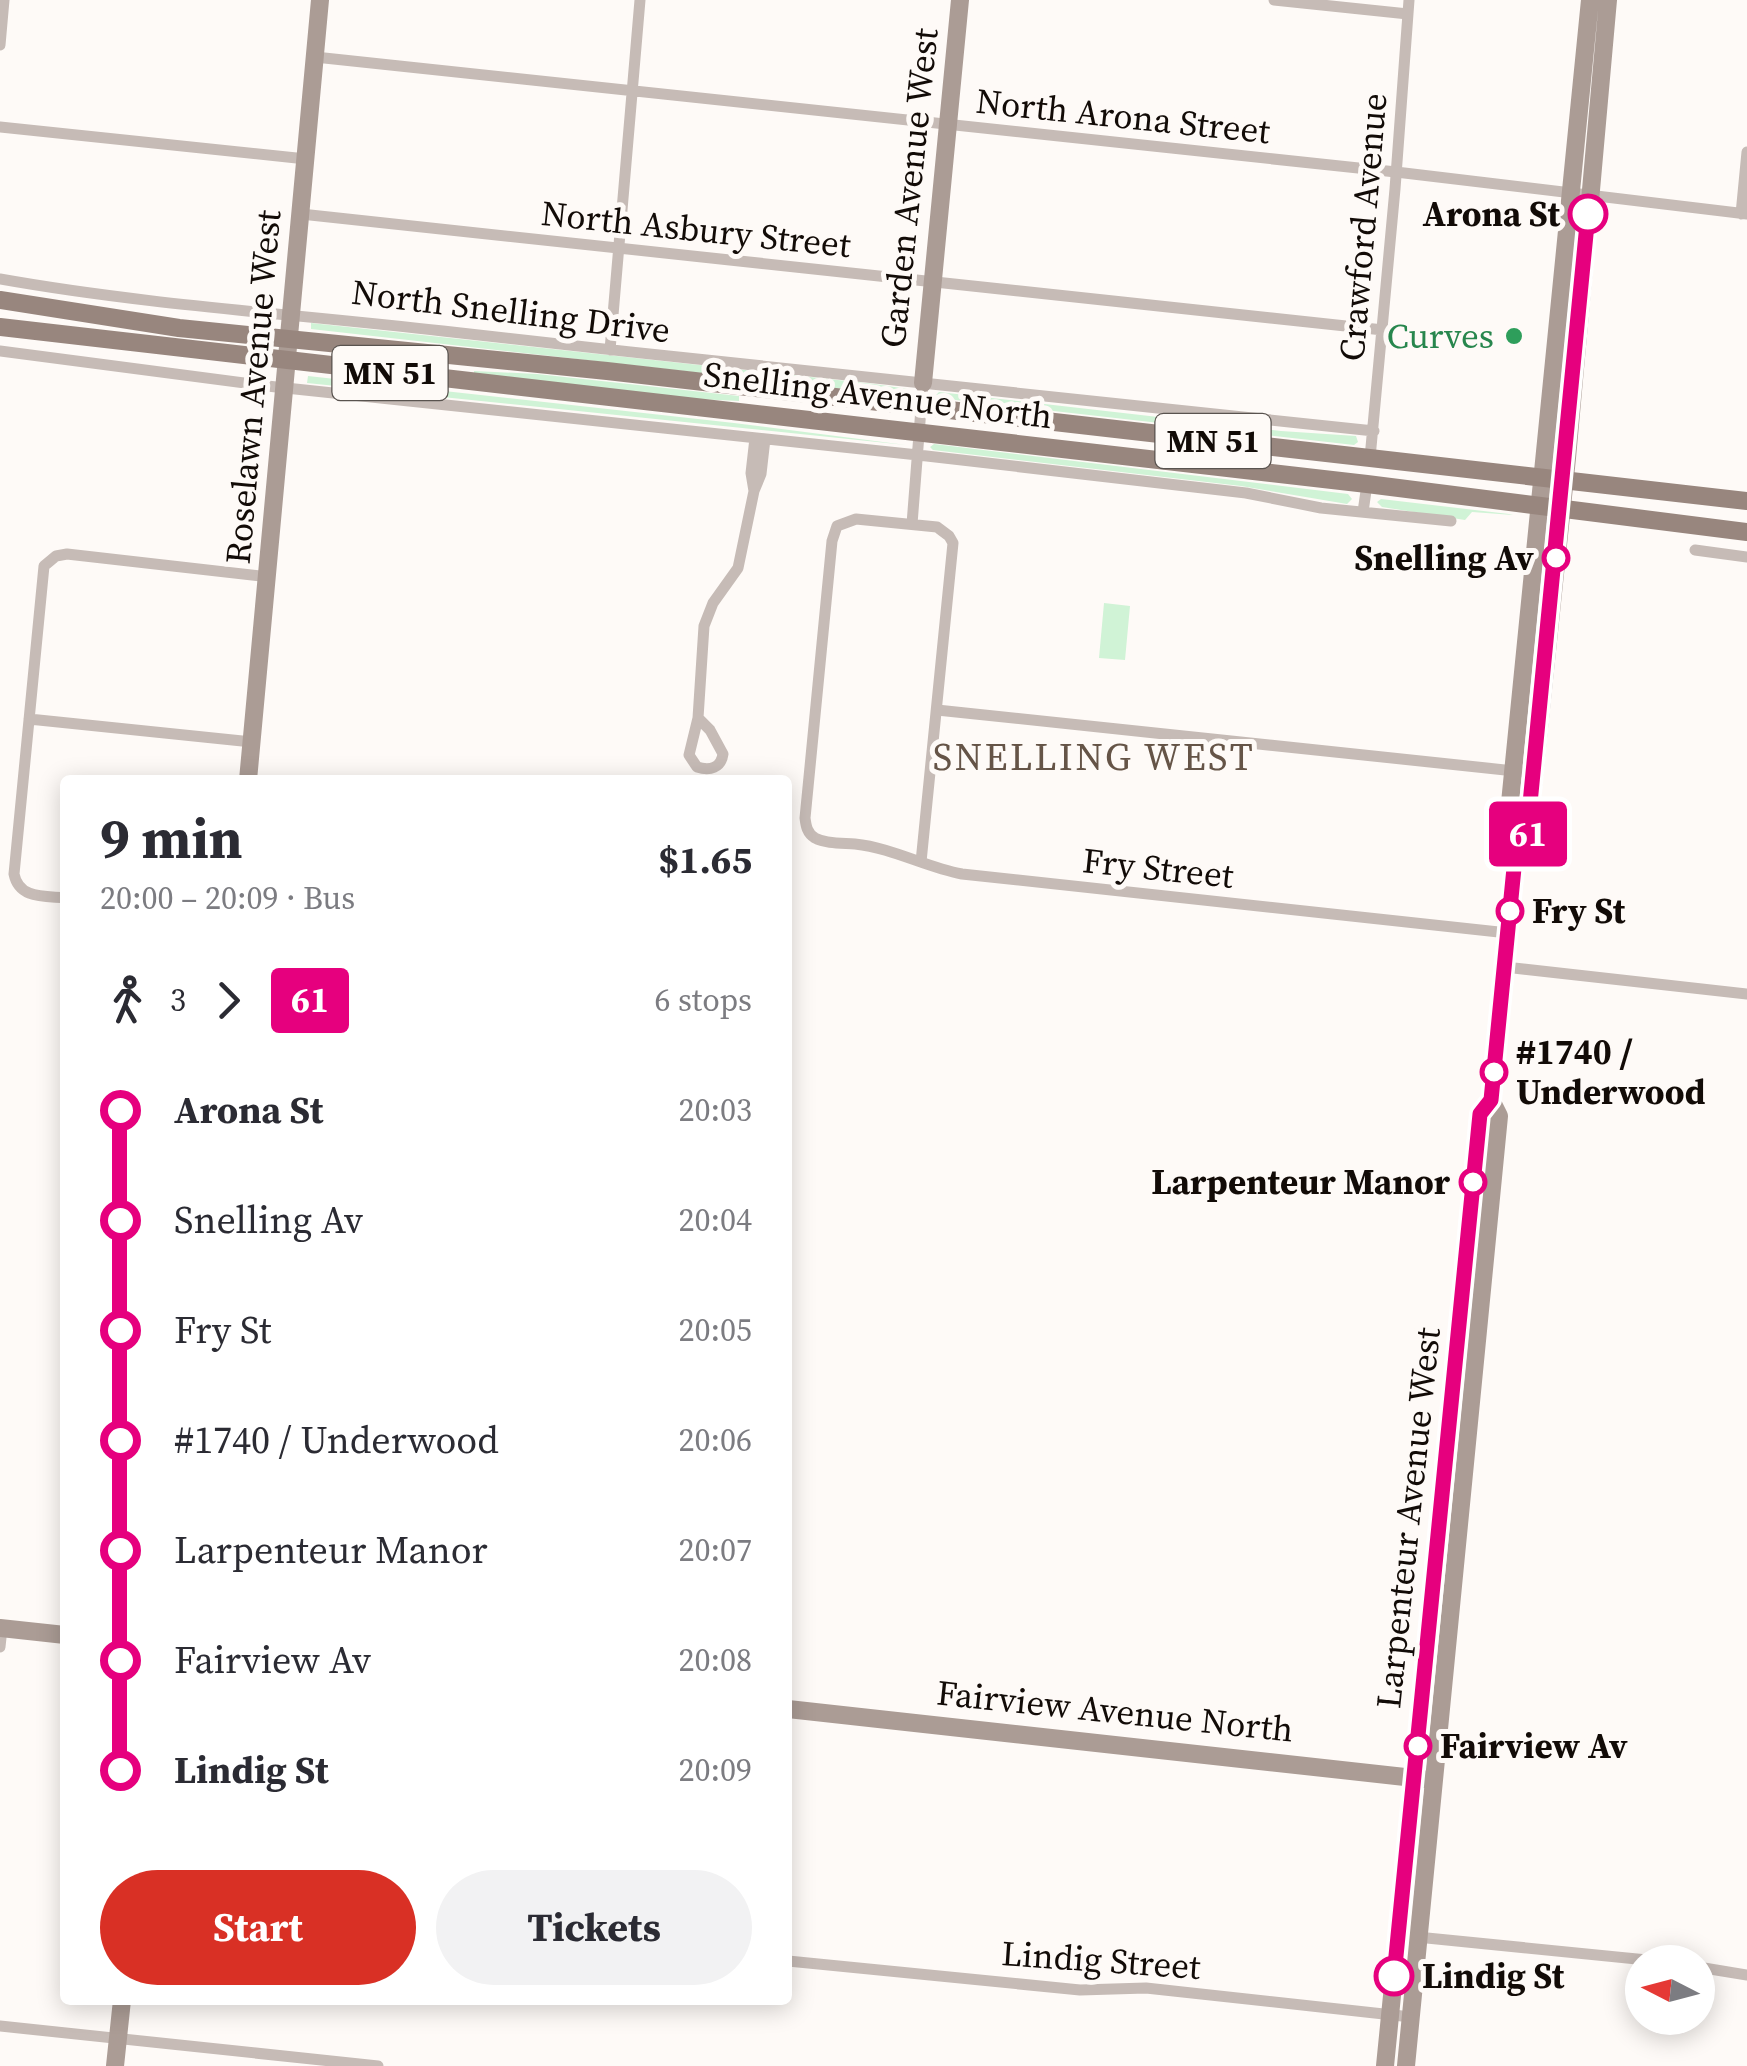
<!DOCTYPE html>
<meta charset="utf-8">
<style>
body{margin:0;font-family:"Source Serif 4",serif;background:#f2f2f3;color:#2b2b33;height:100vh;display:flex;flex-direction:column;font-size:38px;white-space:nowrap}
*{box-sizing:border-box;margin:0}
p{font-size:32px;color:#7c7c81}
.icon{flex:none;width:55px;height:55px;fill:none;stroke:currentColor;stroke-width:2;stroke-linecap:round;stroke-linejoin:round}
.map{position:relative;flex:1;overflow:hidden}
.sheet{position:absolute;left:60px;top:775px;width:732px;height:1230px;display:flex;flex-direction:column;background:#fff;border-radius:10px;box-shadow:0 5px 25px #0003}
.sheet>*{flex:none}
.badge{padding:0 20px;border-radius:8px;font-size:35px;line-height:65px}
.needle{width:65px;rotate:276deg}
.buttons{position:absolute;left:1625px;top:1945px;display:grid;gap:20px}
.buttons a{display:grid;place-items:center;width:90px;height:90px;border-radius:50%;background:#fff;box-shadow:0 5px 25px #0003;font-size:50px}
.map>.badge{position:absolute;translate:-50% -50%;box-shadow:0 0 0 5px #fff}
.legs{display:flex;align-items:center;gap:15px;height:110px;padding:0 40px;font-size:32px}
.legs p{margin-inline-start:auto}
.summary{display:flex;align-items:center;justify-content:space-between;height:170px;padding:0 40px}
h1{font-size:55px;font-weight:700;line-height:75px}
.action{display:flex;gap:20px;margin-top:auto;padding:20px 40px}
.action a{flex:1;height:115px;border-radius:60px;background:#d93025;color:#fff;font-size:40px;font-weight:700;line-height:115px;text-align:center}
.action a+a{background:#f2f2f3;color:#2b2b33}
ul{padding:0 40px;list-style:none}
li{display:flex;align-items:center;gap:35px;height:110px;font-size:38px}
li i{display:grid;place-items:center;width:15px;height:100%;margin:0 12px;background:currentColor}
li i::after{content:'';width:25px;height:25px;margin:-12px;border:8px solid;border-radius:50%;background:#fff}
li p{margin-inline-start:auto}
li:first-child i{background:linear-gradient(#0000 50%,currentColor 0)}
li:last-child i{background:linear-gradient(currentColor 50%,#0000 0)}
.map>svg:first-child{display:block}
</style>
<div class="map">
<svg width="1747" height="2066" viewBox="0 0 1747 2066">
<rect width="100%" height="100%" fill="#fefaf7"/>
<path fill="#d0f3d6" d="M311,323l563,61 34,5 1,4 -3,3 -595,-67z
M474,371l63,3 202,22v5l-63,-3 -202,-22z
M308,376l426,47 172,22 -570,-59 -29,-3z
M939,392l342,39 75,5 2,6 -4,3 -416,-47 -2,-3z
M934,444l414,50 4,5 -5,5 -106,-18 -308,-36 -3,-3z
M1381,499l128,15 4,1 -41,-3 -7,8 -83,-13 -5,-5z
M1104,603l26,3 -5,54 -26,-2z"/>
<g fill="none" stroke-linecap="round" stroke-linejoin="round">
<path stroke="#c6bbb6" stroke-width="11" d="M1274,0l134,14
M0,45l4,-45
M315,57l1081,115 351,42
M0,127l306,32
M301,214l1082,116
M1741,214l6,-62
M0,279c146,26 295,35 443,52 310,35 620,68 931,100
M610,350l30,-350
M0,351l267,35 651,69 328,38 75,15 130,13
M1370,458l25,-269 14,-189
M754,491l-3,-18 4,-35
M1363,512l4,-28
M912,524l11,-141
M1695,550l52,7
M937,710l597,63
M698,718l12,12 13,24c-2,14 -13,17 -26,13l-8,-12 9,-37 6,-92 9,-23 25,-35 16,-77 7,-17 4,-35
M29,719l223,23
M921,862l32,-319 -4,-7 -12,-9 -81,-8 -19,7 -5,15 -27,277c1,8 2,15 10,20 11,6 28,5 40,6 38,4 70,23 107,30l546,59
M65,898c-21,-2 -46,1 -51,-24l30,-308 12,-10 11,-2 202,23
M1505,967l242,27
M0,1647l2,-19
M1417,1937l250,25
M788,1961l292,29 66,-2 265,29
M1698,1967l49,8
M0,2026l378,40"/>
<path stroke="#ab9c95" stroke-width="18" d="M923,383l37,-383
M248,780l72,-780
M1515,859l-9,-16 84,-843
M0,1628l65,7
M788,1709l635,70
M115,2066l7,-66
M1385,2066l95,-953 11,-13
M1406,2066l93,-950 -8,-16 24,-241 12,-15 40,-386 41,-458"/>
<path stroke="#98867e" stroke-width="18" d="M0,300l179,28 428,43 1140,130
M0,327l1367,157 380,48"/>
</g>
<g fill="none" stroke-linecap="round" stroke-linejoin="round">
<defs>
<path id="line-1" d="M1394,1976l86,-862 11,-14 24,-242 11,-14 62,-630"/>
</defs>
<use href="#line-1" stroke="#fff" stroke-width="22"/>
<use href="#line-1" stroke="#e6007e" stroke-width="15"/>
</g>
<g fill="#fff" stroke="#e6007e" stroke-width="5">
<circle cx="1588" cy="214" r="18"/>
<circle cx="1556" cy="558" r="12"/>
<circle cx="1510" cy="911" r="12"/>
<circle cx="1494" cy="1072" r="12"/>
<circle cx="1473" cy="1182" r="12"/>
<circle cx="1418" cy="1746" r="12"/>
<circle cx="1394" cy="1976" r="18"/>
</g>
<circle fill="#2e9e5b" stroke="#fefaf7" stroke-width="4" cx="1514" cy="336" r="10"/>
<g text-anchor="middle" stroke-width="10" stroke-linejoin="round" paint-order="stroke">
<g fill="#fefaf7" stroke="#59534f" stroke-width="2.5">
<rect x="332.5" y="346" width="115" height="54" rx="8"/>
<rect x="1155.5" y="414" width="115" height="54" rx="8"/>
</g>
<g font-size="32" font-weight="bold" fill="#120b07">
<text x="390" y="384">MN 51</text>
<text x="1213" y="452">MN 51</text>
</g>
<g font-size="35" fill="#120b07" stroke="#fefaf7">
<text transform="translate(1123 116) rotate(6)" y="12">North Arona Street</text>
<text transform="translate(909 188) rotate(-84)" y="12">Garden Avenue West</text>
<text transform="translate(1363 227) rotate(-85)" y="12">Crawford Avenue</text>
<text transform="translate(696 229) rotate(6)" y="12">North Asbury Street</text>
<text transform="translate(511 311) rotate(7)" y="12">North Snelling Drive</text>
<text transform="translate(253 387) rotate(-85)" y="12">Roselawn Avenue West</text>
<text transform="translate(878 395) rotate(7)" y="12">Snelling Avenue North</text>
<text transform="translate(1158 868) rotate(6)" y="12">Fry Street</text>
<text transform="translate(1408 1518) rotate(-84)" y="12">Larpenteur Avenue West</text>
<text transform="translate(1115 1711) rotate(6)" y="12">Fairview Avenue North</text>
<text transform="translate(1101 1960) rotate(4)" y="12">Lindig Street</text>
</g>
<g font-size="35" font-weight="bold" fill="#120b07" stroke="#fefaf7" text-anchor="start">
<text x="1560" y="226" text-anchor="end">Arona St</text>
<text x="1534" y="570" text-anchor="end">Snelling Av</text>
<text x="1532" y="923">Fry St</text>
<text x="1516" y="1064">#1740 /<tspan x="1516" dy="40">Underwood</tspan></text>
<text x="1450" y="1194" text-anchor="end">Larpenteur Manor</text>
<text x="1440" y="1758">Fairview Av</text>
<text x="1422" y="1988">Lindig St</text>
</g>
<g font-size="35" fill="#27864d" stroke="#fefaf7" text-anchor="end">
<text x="1494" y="348">Curves</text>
</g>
<g font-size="38" letter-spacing="2.5" fill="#655447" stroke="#fefaf7">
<text x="1094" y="770">SNELLING WEST</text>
</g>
</g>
</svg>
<div class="buttons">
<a><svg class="needle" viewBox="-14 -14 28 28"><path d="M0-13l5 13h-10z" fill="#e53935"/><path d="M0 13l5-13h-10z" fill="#7c7c81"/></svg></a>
</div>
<b class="badge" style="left:1528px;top:834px;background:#e6007e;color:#fff">61</b>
<section class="sheet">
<div class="summary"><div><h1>9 min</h1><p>20:00 – 20:09 · Bus</p></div><b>$1.65</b></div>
<div class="legs"><svg class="icon" aria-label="walk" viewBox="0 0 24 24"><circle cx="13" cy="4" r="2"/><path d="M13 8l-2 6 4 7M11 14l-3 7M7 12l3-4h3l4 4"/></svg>3<svg class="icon" aria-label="forward" viewBox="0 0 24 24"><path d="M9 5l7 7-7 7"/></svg><b class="badge" style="background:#e6007e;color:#fff">61</b><p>6 stops</p></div>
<ul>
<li><i style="color:#e6007e"></i><b>Arona St</b><p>20:03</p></li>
<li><i style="color:#e6007e"></i><span>Snelling Av</span><p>20:04</p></li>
<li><i style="color:#e6007e"></i><span>Fry St</span><p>20:05</p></li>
<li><i style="color:#e6007e"></i><span>#1740 / Underwood</span><p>20:06</p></li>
<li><i style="color:#e6007e"></i><span>Larpenteur Manor</span><p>20:07</p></li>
<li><i style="color:#e6007e"></i><span>Fairview Av</span><p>20:08</p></li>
<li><i style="color:#e6007e"></i><b>Lindig St</b><p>20:09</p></li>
</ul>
<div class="action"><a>Start</a><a>Tickets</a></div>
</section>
</div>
